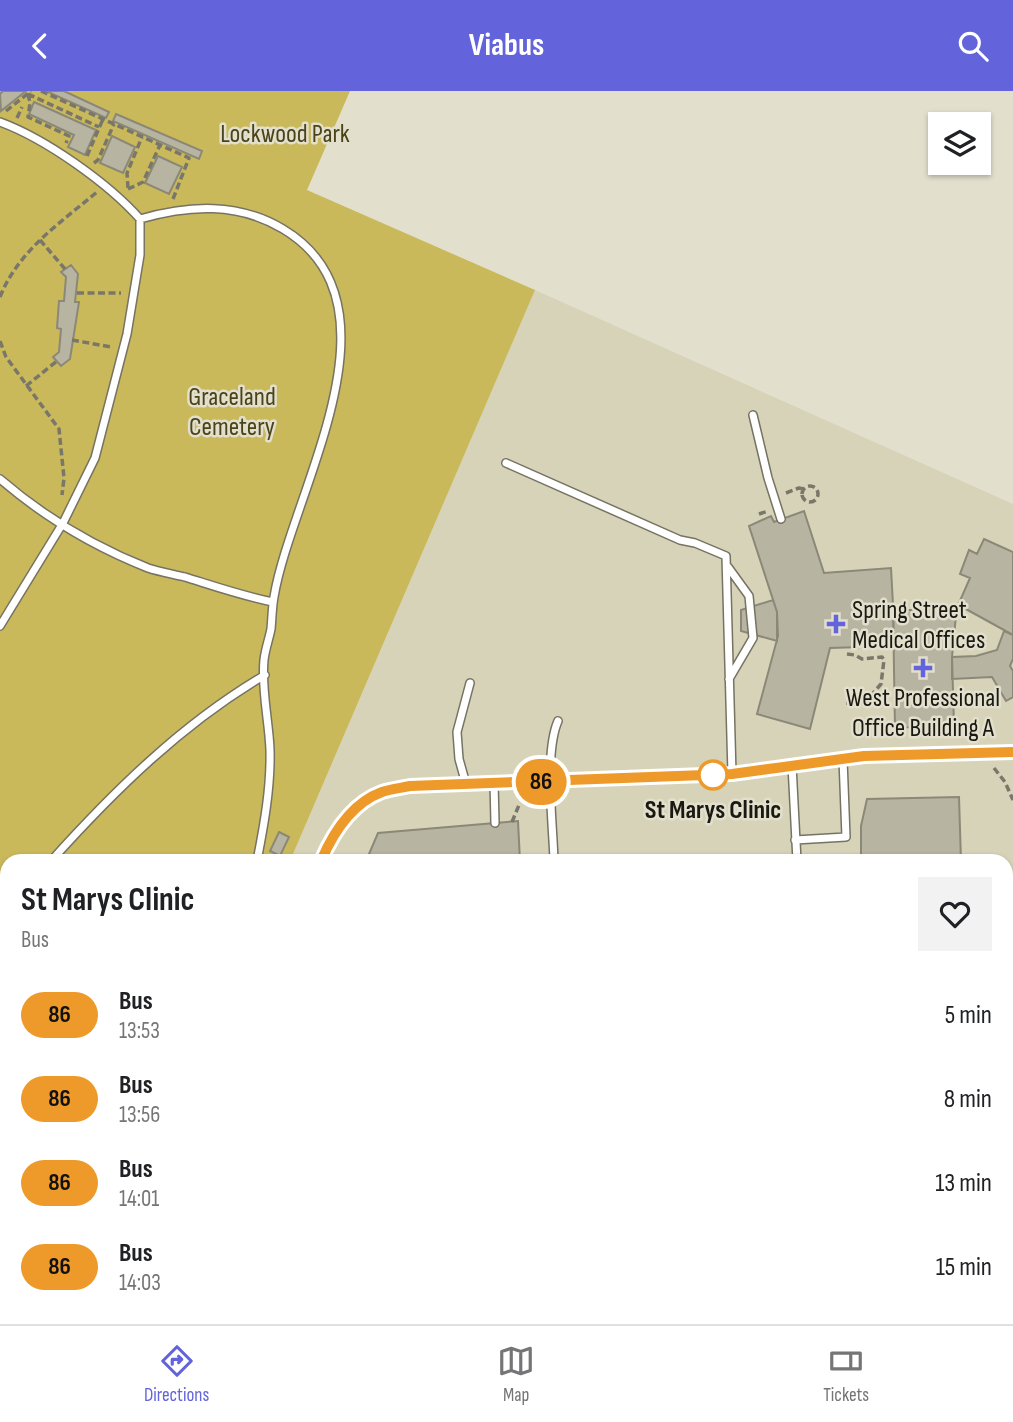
<!DOCTYPE html>
<style>
body{margin:0;font-family:"Sofia Sans Condensed",sans-serif;background:#f2f2f2;color:#202124;height:100vh;display:flex;flex-direction:column;font-size:26px;white-space:nowrap}
*{box-sizing:border-box;margin:0}
p{font-size:23px;color:#757577}
.icon{flex:none;width:38px;height:38px;fill:none;stroke:currentColor;stroke-width:2;stroke-linecap:round;stroke-linejoin:round}
.map{position:relative;flex:1;overflow:hidden}
.drawer{position:absolute;left:0px;top:763px;width:1013px;height:471px;display:flex;flex-direction:column;background:#fff;border-radius:21px 21px 0 0;box-shadow:0 2px 5px #0004}
.drawer>*{flex:none}
.badge{padding:0 14px;border-radius:23px;font-size:24px;line-height:46px}
.tools{position:absolute;left:928px;top:21px;display:grid;gap:14px}
.tools a{display:grid;place-items:center;width:63px;height:63px;border-radius:0px;background:#fff;box-shadow:0 2px 5px #0004;font-size:35px}
.map>.badge{position:absolute;translate:-50% -50%;box-shadow:0 0 0 4px #fff}
.round{display:grid;place-items:center;flex:none;width:74px;height:74px;border-radius:0px;background:#f2f2f2}
.summary{display:flex;align-items:center;justify-content:space-between;height:119px;padding:0 21px}
h1{font-size:33px;font-weight:700;line-height:52px}
ul{padding:0;list-style:none}
li{display:flex;align-items:center;gap:21px;height:84px;padding:0 21px}
li div{flex:1}
li b{display:block;font-size:26px}
li em{font-style:normal}
li .badge{min-width:77px;font-weight:700;text-align:center}
header{display:flex;justify-content:space-between;align-items:center;height:91px;padding:0 21px;background:#6363db;color:#fff;font-size:32px;font-weight:700}
.menu{display:flex;justify-content:space-around;align-items:center;height:98px;border-top:2px solid #e0e0e0;background:#fff;font-size:19px;color:#757577}
.menu a{display:grid;justify-items:center;gap:4px}
.menu .selected{color:#6363db}
.map>svg:first-child{display:block}
</style>
<header><svg class="icon" aria-label="back" viewBox="0 0 24 24"><path d="M15 5l-7 7 7 7"/></svg>Viabus<svg class="icon" aria-label="search" viewBox="0 0 24 24"><circle cx="10" cy="10" r="6"/><path d="M15 15l6 6"/></svg></header>
<div class="map">
<svg width="1013" height="1233" viewBox="0 0 1013 1233">
<rect width="100%" height="100%" fill="#e2dfcd"/>
<path fill="#d7d3b9" d="M535,199l478,214v820h-740l-15,-6h748v-457h-716z"/>
<path fill="#cab95b" d="M0,0h350l-43,99 228,100 -245,571h-283v414l-7,-1z"/>
<path fill="#b7b4a2" stroke="#8b8877" stroke-width="2" d="M3,0h23l-25,20 -1,-17z
M46,0h18l45,21 -3,6z
M34,11l62,28 -11,25 -17,-8 6,-12 -45,-21z
M116,23l86,37 -3,8 -86,-38z
M112,45l23,11 -12,26 -23,-10z
M158,65l24,11 -13,27 -24,-11z
M71,174l7,9 -3,28h4l-9,57 -9,7 -8,-9 6,-5 2,-23 -4,-1 2,-27h5l2,-24 -5,-5z
M804,420l20,62 67,-5 2,37 1,41 -64,2 -20,81 -53,-15 21,-78 -1,-24 -28,-86 22,-10 3,6z
M984,448l29,13v83l-49,-27 -2,4h-7l15,-34 -10,-4 9,-24 8,4z
M773,509l4,12v29l-36,-10v-21z
M957,514l-5,52 2,68 -59,3 -2,-118h30z
M1004,540l9,4v24l-3,7 3,5v26l-7,4 -14,-24 -40,2v-22l24,-1 21,-6z
M959,706l2,64h-100v-35l6,-27z
M518,730l2,40h-154l12,-28z
M279,741l10,5 -9,19 -10,-5z
M771,764v6h-67v-4z
M1006,862h7v39l-7,1z
M1013,970v49l-4,2 -1,23 2,61 3,1v44l-7,-4v-171z
M1008,1044h5v37h-4z
M1013,1203v30h-411l-1,-6h405v-23z"/>
<g fill="none" stroke-linecap="round" stroke-linejoin="round">
<defs>
<path id="lane" d="M0,31c46,17 108,61 140,97v36l-13,79 -32,124 -32,65 -63,103
M140,128c49,-14 98,-17 143,10 127,76 8,264 -9,368 -2,11 -2,22 -3,32 -2,10 -6,21 -7,31 -3,29 5,61 6,90 1,37 -6,75 -13,111
M753,324l15,63 13,41
M506,372l174,77 15,3 31,13 6,218
M0,388c43,37 95,68 148,89 12,4 25,6 37,9 29,9 58,19 88,25
M728,476l21,29 4,42 -24,41
M792,674l5,96
M494,691l1,41
M466,693l-7,-25 -2,-27 13,-49
M795,749l51,-3 -3,-78
M51,770c63,-70 132,-138 214,-186
M321,770c21,-47 39,-64 88,-75l323,-12 133,-18 148,-4
M554,770c-1,-37 -10,-108 4,-140
M0,822l7,-6
M0,1061l7,-3
M450,1227l14,6"/>
<path id="street" d="M115,1233l1,-6"/>
<path id="secondary" d="M0,1203l7,1
M189,1227l23,6"/>
</defs>
<use href="#lane" stroke="#767363" stroke-width="10"/>
<use href="#street" stroke="#767363" stroke-width="18"/>
<use href="#secondary" stroke="#767363" stroke-width="23"/>
<path stroke="#79776a" stroke-width="3.5" stroke-dasharray="7 3.5" stroke-linecap="butt" d="M41,0l148,67 -16,41
M28,3l2,9 -2,14 41,19 -3,7
M28,3l71,33
M6,20l25,-20
M17,27l5,-11
M87,65l16,-37
M94,72l4,-3 16,-36
M128,97l-1,-15 15,-36
M128,98l15,-7 17,-37
M40,149l25,29
M77,202h44
M0,206c18,-46 60,-74 97,-105
M72,249l39,7
M0,250l6,16 53,72 5,49 -2,17
M26,295l31,-25
M802 403a8 8 0 1 1 16 0a8 8 0 1 1-16 0Z
M786,402l13,-5 5,1
M759,423l9,-3
M847,563l8,1 7,4 20,-2 2,3 -3,24 -14,16 4,8
M846,612h22
M926,635l1,12
M994,677l11,14 8,18
M512,731l7,-17
M1006,918l7,-2
M1006,1159l7,3
M1006,1182h7
M1006,1194l7,-2
M538,1233v-6
M551,1233l7,-6"/>
<use href="#lane" stroke="#fff" stroke-width="7"/>
<use href="#street" stroke="#fff" stroke-width="14"/>
<use href="#secondary" stroke="#f7efc2" stroke-width="19"/>
</g>
<g fill="none" stroke-linecap="round" stroke-linejoin="round">
<defs>
<path id="line" d="M321,770c12,-28 31,-58 61,-69 9,-3 19,-4 28,-6l322,-12 132,-18 149,-4"/>
</defs>
<use href="#line" stroke="#fff" stroke-width="16"/>
<use href="#line" stroke="#ee9a2a" stroke-width="10"/>
</g>
<g fill="#6363db" stroke="#e2dfcd" stroke-width="2.5">
<path d="M832.5 522.5h7v7h7v7h-7v7h-7v-7h-7v-7h7z"/>
<path d="M919.5 566.5h7v7h7v7h-7v7h-7v-7h-7v-7h7z"/>
</g>
<circle fill="#fff" stroke="#ee9a2a" stroke-width="3.5" cx="713" cy="684" r="14"/>
<g text-anchor="middle" stroke-width="5" stroke-linejoin="round" paint-order="stroke">
<g font-size="26" fill="#4a431a" stroke="#e2dfcd">
<text x="285" y="51">Lockwood Park</text>
<text x="232" y="314">Graceland<tspan x="232" dy="30">Cemetery</tspan></text>
</g>
<g font-size="26" fill="#191811" stroke="#e2dfcd" text-anchor="start">
<text x="852" y="527">Spring Street<tspan x="852" dy="30">Medical Offices</tspan></text>
<text x="923" y="615" text-anchor="middle">West Professional<tspan x="923" dy="30">Office Building A</tspan></text>
</g>
<g font-size="26" font-weight="bold" fill="#191811" stroke="#e2dfcd">
<text x="713" y="727">St Marys Clinic</text>
</g>
</g>
</svg>
<div class="tools">
<a><svg class="icon" aria-label="layers" viewBox="0 0 24 24"><path d="M12 4l9 5-9 5-9-5zM3 14l9 5 9-5"/></svg></a>
</div>
<b class="badge" style="left:541px;top:691px;background:#ee9a2a;color:#111">86</b>
<section class="drawer">
<div class="summary"><div><h1>St Marys Clinic</h1><p>Bus</p></div><a class="round"><svg class="icon" aria-label="heart" viewBox="0 0 24 24"><path d="M12 20l-8-8c-3-5 5-10 8-4 3-6 11-1 8 4z"/></svg></a></div>
<ul>
<li><span class="badge" style="background:#ee9a2a;color:#111">86</span><div><b>Bus</b><p>13:53</p></div><em>5 min</em></li>
<li><span class="badge" style="background:#ee9a2a;color:#111">86</span><div><b>Bus</b><p>13:56</p></div><em>8 min</em></li>
<li><span class="badge" style="background:#ee9a2a;color:#111">86</span><div><b>Bus</b><p>14:01</p></div><em>13 min</em></li>
<li><span class="badge" style="background:#ee9a2a;color:#111">86</span><div><b>Bus</b><p>14:03</p></div><em>15 min</em></li>
</ul>
</section>
</div>
<nav class="menu">
<a class="selected"><svg class="icon" aria-label="directions" viewBox="0 0 24 24"><path d="M12 3l9 9-9 9-9-9zM9 14v-3h6M13 9l2 2-2 2"/></svg>Directions</a>
<a><svg class="icon" aria-label="map" viewBox="0 0 24 24"><path d="M3 6l6-2 6 2 6-2v14l-6 2-6-2-6 2zM9 4v14M15 6v14"/></svg>Map</a>
<a><svg class="icon" aria-label="tickets" viewBox="0 0 24 24"><path d="M3 7h18v10H3zM15 7v10"/></svg>Tickets</a>
</nav>
